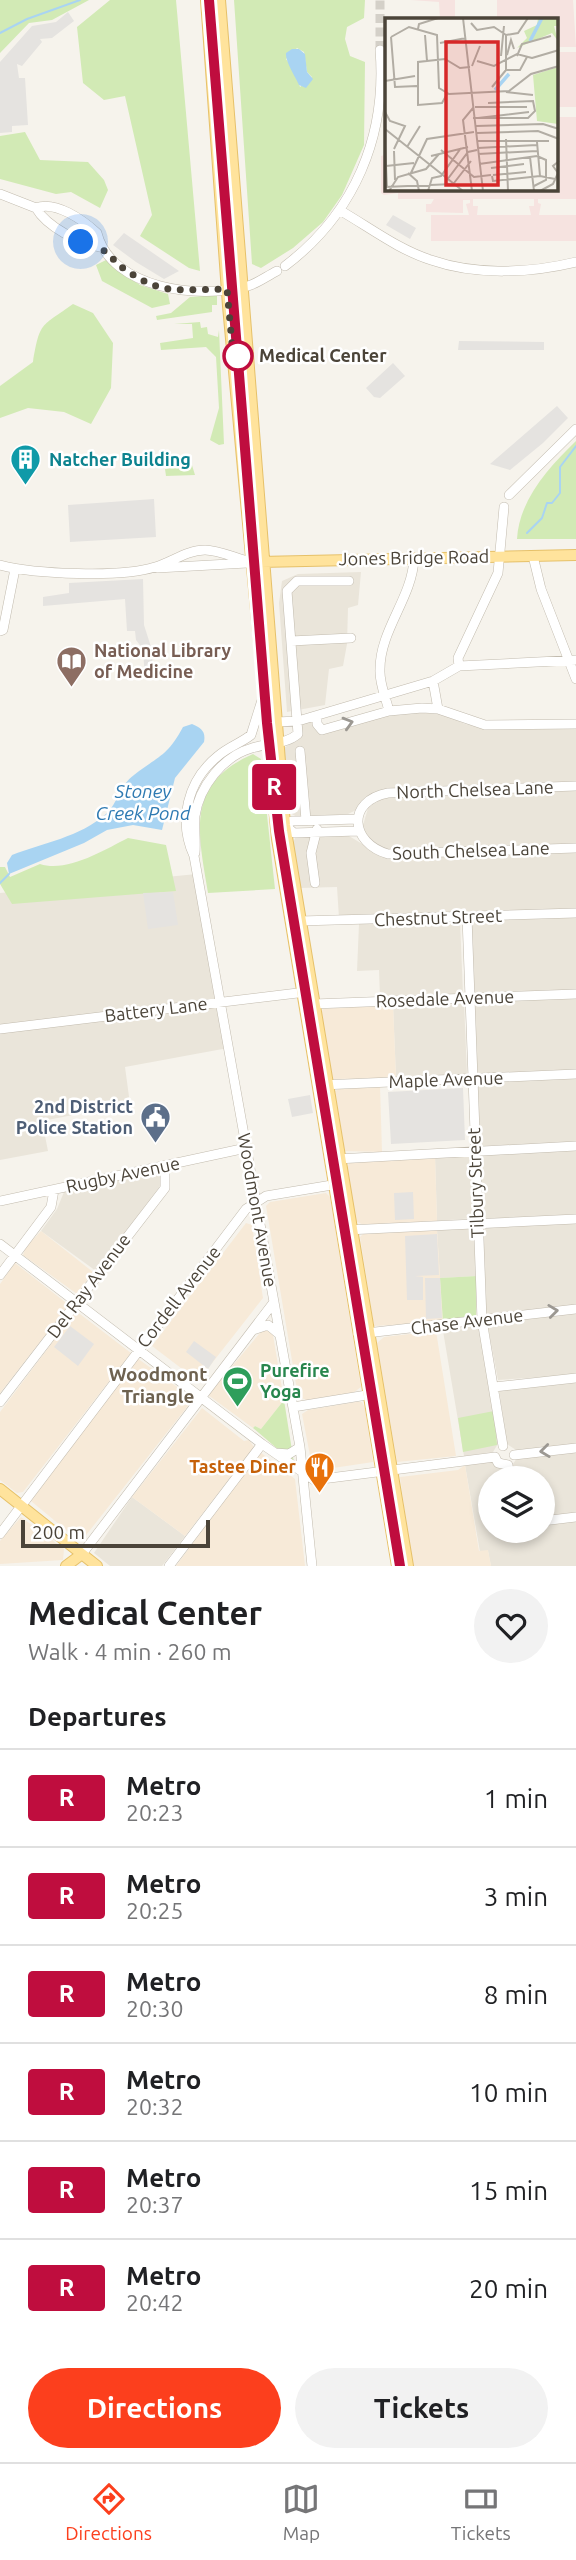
<!DOCTYPE html>
<meta charset="utf-8">
<style>
body{margin:0;font-family:Ubuntu,sans-serif;background:#f2f2f2;color:#202124;height:100vh;display:flex;flex-direction:column;font-size:26px;white-space:nowrap}
*{box-sizing:border-box;margin:0}
p{font-size:23px;color:#757577}
.icon{flex:none;width:38px;height:38px;fill:none;stroke:currentColor;stroke-width:2;stroke-linecap:round;stroke-linejoin:round}
.map{position:relative;height:1566px;overflow:hidden}
.details{display:flex;flex-direction:column;background:#fff;flex:1}
.details>*{flex:none}
.badge{padding:0 14px;border-radius:5px;font-size:24px;line-height:46px}
.tools{position:absolute;left:478px;top:1466px;display:grid;gap:14px}
.tools a{display:grid;place-items:center;width:77px;height:77px;border-radius:50%;background:#fff;box-shadow:0 4px 10px #0003;font-size:35px}
.scale{position:absolute;left:21px;bottom:18px;width:189px;box-sizing:border-box;padding-left:7px;border:4px solid #4b4439;border-top:0;font-size:19px;line-height:24px;white-space:nowrap;color:#4b4439;-webkit-text-stroke:5px #fff;paint-order:stroke}
.you{position:absolute;width:35px;height:35px;margin:-18px;border:5px solid #fff;border-radius:50%;background:#1a73e8;box-shadow:0 0 0 10px #1a73e833}
.map>.badge{position:absolute;translate:-50% -50%;box-shadow:0 0 0 4px #fff}
h2{padding:0 28px;font-size:26px;line-height:63px}
.round{display:grid;place-items:center;flex:none;width:74px;height:74px;border-radius:37px;background:#f2f2f2}
.headline{display:flex;align-items:center;justify-content:space-between;height:119px;padding:0 28px}
h1{font-size:33px;font-weight:700;line-height:52px}
.cta{display:flex;gap:14px;margin-top:auto;padding:14px 28px}
.cta a{flex:1;height:80px;border-radius:42px;background:#fc3f1d;color:#fff;font-size:28px;font-weight:700;line-height:80px;text-align:center}
.cta a+a{background:#f2f2f2;color:#202124}
ul{padding:0;list-style:none}
li{display:flex;align-items:center;gap:21px;height:98px;padding:0 28px;border-top:2px solid #e0e0e0}
li div{flex:1}
li b{display:block;font-size:26px}
li em{font-style:normal}
li .badge{min-width:77px;font-weight:700;text-align:center}
.tabs{display:flex;justify-content:space-around;align-items:center;height:98px;border-top:2px solid #e0e0e0;background:#fff;font-size:19px;color:#757577}
.tabs a{display:grid;justify-items:center;gap:4px}
.tabs .selected{color:#fc3f1d}
.map>svg:first-child{display:block}
</style>
<div class="map">
<svg width="576" height="1566" viewBox="0 0 576 1566">
<rect width="100%" height="100%" fill="#f6f3ec"/>
<path fill="#eae5da" d="M361,572l-3,33 -10,3 -1,36 -4,22 -14,3 -4,36 -38,7 -8,-109 3,-22 16,-7z
M405,712l38,2 22,10 21,4 90,-1v56l-176,6 -52,25 -35,3 -3,-3 -8,-66h-6l2,56 5,4v7l-6,2 -7,-4 -6,-65 14,-9 5,-16 11,-3 2,7z
M576,788v57l-187,6 -11,-3 -14,-16 -1,-7 6,-20 16,-9z
M344,833l40,24 192,-5v59l-237,7 -2,-31 -37,1 -7,-45 3,-7z
M197,874l31,174 -103,19 5,37 -88,17 6,30 -48,9v-267z
M576,917v74l-104,3 -1,-73z
M460,921l3,73 -83,3 -1,-27 -22,1 2,-47z
M576,998v72l-100,5 -2,-73z
M464,1002l3,72 -71,4 -3,-74z
M576,1077v66l-96,3 -3,-64z
M576,1149v66l-95,4 -2,-65z
M469,1155l5,63 -37,3 -2,-65z
M154,1173l7,4v8l-65,86 -55,-40 16,-22 7,-17z
M576,1222v85l-90,8 -6,-88z
M474,1228l3,48 -37,2 -3,-48z
M576,1312v63l-78,5 -10,-53 2,-3z
M471,1326l8,3 20,113 -6,10 -29,4 -21,-125z
M576,1381v63l-60,6 -9,-6 -8,-54z
M576,1452v63l-33,4 -1,-40h-30l-1,-12 6,-9z
M491,1462l15,6 2,11h-18v52h52l1,-5 33,-5v45h-85l-3,-15 -8,1 -15,-87z
M132,1497l53,39 -23,30h-52l-16,-13z"/>
<path fill="#f7ead8" d="M393,1004l3,74 -63,1 -13,-64 3,-6z
M380,1086l2,66 -37,-1 -10,-60 6,-3z
M435,1156l2,65 -73,4 -9,-4 -9,-53 4,-6z
M326,1193l4,4 31,190 -8,6 -47,7 -8,-4 -32,-190 4,-4z
M246,1223l6,2 11,73 -65,83 -46,-35z
M437,1230l6,92 -69,4 -14,-89 4,-4z
M41,1231l52,41 -16,22 -54,-39 3,-8z
M15,1263l54,42 -69,88v-109z
M76,1311l55,42 -108,139 -6,1 -17,-13v-68z
M265,1327l8,8 11,65 -23,29 -6,-3 -2,2 -45,-33z
M436,1331l20,125 -59,6 -20,-119 7,-6z
M137,1358l54,39v5l-108,137 -5,1 -47,-39z
M356,1402h6l3,6 8,54 -60,9 -11,-57 6,-4z
M202,1408l42,33 5,-1 5,7 -69,89 -53,-39z
M260,1452l35,27 10,87h-129z
M465,1465l14,86 9,-1 3,16h-79l-12,-89 58,-7z
M21,1517l43,32 -1,11 -63,4v-23z"/>
<path fill="#f6e3e0" fill-rule="evenodd" d="M411,0h44v19h-15l-1,-17z
M497,0h76l3,47h-19v-28h-60z
M557,52h19v55h-17l-1,10h18v82h-38v4l3,1 -2,11h37v26h-145v-26h38l-3,-11 4,-1v-3h-7v13l-37,-1v-8h5l3,-5h-36v-6l-14,2 -3,-2v-37l6,-2v35h170zM473,199h61v7h-5l2,9h-54l1,-9h-5z"/>
<path fill="#d2eab5" fill-rule="evenodd" d="M0,0h89l-37,20 -23,3 -29,30z
M110,0h66l24,271 -11,-3 -49,-32 12,-21 -27,-119 -21,4 -21,-17 -6,-56z
M234,0h131l-1,18 -17,9 -2,12 5,17 15,6 -1,83 -22,50 -19,27 -30,26 -32,20 -9,-4zM297,48l7,4 3,20 5,5 -12,10 -4,-14 -10,-14z
M25,132l15,28 48,2 16,18 4,10 -8,18 -29,-16 -15,2 -56,-15v-43z
M106,260l34,25 28,9 2,10 -18,4 -50,-27 -6,-16z
M217,295v10h-5v7l-55,8 -1,-4 15,-3 19,-16z
M73,304l20,9 20,30 -2,45 -20,36 -27,-12 -36,-4 -28,10v-32l33,-24c7,-41 8,-35 40,-58z
M200,322l1,6 6,-1 1,7 10,3 1,-7 5,114 -5,1 -9,-5 9,-32 -3,-51 -10,-10 -45,3 -1,-7 33,-5 -1,-14h-18z
M576,441v98h-59c2,-39 32,-72 59,-98z
M191,462l4,13 -29,1 -1,-7z
M253,754l8,5 14,130 -67,4c-10,-61 -23,-109 45,-139z
M128,838l38,7 10,46 -164,13 -12,-20v-17h5l5,10 30,-13c27,9 64,-14 88,-26z
M477,1276l-1,41 -33,5 -3,-44z
M284,1400l10,63 -41,-35 2,-2 6,3z
M494,1411l3,34 -34,7 -5,-34z"/>
<path fill="#e5e3e0" d="M68,12l6,9 -22,17 -12,1 2,3 -20,24 -5,-2 2,14h6l3,47 -16,1v6l-12,1v-71l32,-36 24,-4z
M393,215l23,13 -6,11 -24,-14z
M124,233l55,38 -15,8 -28,-17 -23,-17z
M459,341l85,1v8h-86z
M393,363l12,13 -25,22 -6,-1 -8,-9z
M557,406l11,12 -25,25 -33,27 -20,-6z
M154,499l2,38 -86,5 -2,-37z
M143,579l1,46 7,22 3,31 -9,2 -2,-31 -7,-9 -1,-9h-8l-2,-32 -82,7v-9l26,-4v-10z
M173,892l5,33 -30,4 -5,-36z
M463,1088l2,52 -74,4 -3,-52z
M310,1095l3,18 -21,4 -4,-18z
M413,1192l1,27 -19,1 -1,-27z
M437,1234l2,41 -24,1 8,1v23h-16l-2,-64z
M425,1278h15l2,40 -16,1z
M70,1326l24,18 -16,22 -24,-19z
M194,1341l22,16 -8,12 -22,-17z"/>
<path fill="#a9d4f2" d="M292,49h7l6,5 2,18 6,7 -7,9 -7,-3c-4,-9 -14,-24 -13,-32z
M192,724c9,4 14,7 12,18l-29,36 -13,52 -29,-5 -26,5 -23,13 -75,31 -2,-11 5,-8c31,-12 68,-18 94,-41 12,-11 14,-29 28,-39 24,-19 33,-18 49,-48z"/>
<g fill="none" stroke-linecap="round" stroke-linejoin="round">
<path stroke="#a9d4f2" stroke-width="2" d="M0,33l27,-14 53,-19
M527,533l15,-15 5,-15h5l8,-10v-26l16,-21
M0,883l9,-9"/>
<path stroke="#d4d0c8" stroke-width="9" stroke-dasharray="9 4.5" stroke-linecap="butt" d="M380,50v-50"/>
<defs>
<path id="minor" d="M0,194l36,14c19,-8 47,12 61,25 14,56 103,67 151,53 10,-3 19,-10 29,-15
M36,208c11,19 43,35 64,39
M341,211c28,16 58,39 90,49 46,16 99,13 145,2
M285,266c70,-53 102,-130 95,-216
M509,495l67,-66
M533,556l8,33 35,90
M0,565c35,9 121,13 155,2 17,-5 32,-17 50,-17 14,0 32,9 47,12
M157,568l90,-5
M0,631l3,-1 12,-61
M291,641l60,-3
M459,666l117,-6
M433,681l5,28
M262,700l-11,35c-10,8 -23,12 -33,21 -31,25 -40,65 -24,100l106,591 12,119
M389,711c-3,-13 -10,-28 -9,-42 0,-39 32,-71 34,-110
M317,716v8l5,6 67,-19 33,-3 16,1 47,16 91,-1
M276,722l22,-1 135,-40 26,-15 -1,-8 40,-85 6,-66
M300,751l6,69
M576,786l-188,7c-42,8 -38,50 0,61l188,-6
M357,819l-65,2 -7,4 9,8 64,-2
M195,853c1,-12 -1,-25 0,-37 4,-29 28,-60 57,-68 15,-5 33,-3 46,-14l-11,-143 10,-10h52
M315,883l-4,-30 6,-24
M467,917l15,403 21,126
M300,921l276,-8
M314,1004l262,-10
M0,1029l306,-37
M322,1085l254,-11
M337,1159l239,-13
M0,1201l246,-53
M347,1230l229,-11
M0,1244l262,200 52,36 181,-23
M0,1275l51,-68 3,-17
M253,1330l15,-5 11,9
M358,1334l218,-25
M494,1387l82,-9
M0,1402l165,-214v-22
M293,1407l80,-13
M275,1453l14,1 11,-7
M514,1455l62,-7
M495,1457l3,6 10,2
M508,1465l2,14
M542,1521l34,-4
M0,1534l246,-325 20,-13 72,-12
M82,1554l192,-252
M169,1566l93,-122"/>
<path id="major" d="M206,0l22,306 49,533 120,727
M220,0l65,825 123,741
M260,562l316,-7
M0,1489l97,77
M66,1566l16,-12"/>
</defs>
<use href="#minor" stroke="#c2bbae" stroke-width="10"/>
<use href="#major" stroke="#e6c16a" stroke-width="12"/>
<use href="#minor" stroke="#fff" stroke-width="9"/>
<use href="#major" stroke="#ffe39c" stroke-width="10"/>
</g>
<defs><path id="oneway-chevron" d="M-2-3.5L2.5 0L-2 3.5" fill="none" stroke-width="1.6" stroke-linecap="round" stroke-linejoin="round" transform="scale(1.75)"/></defs>
<g stroke="#9c9892">
<use href="#oneway-chevron" transform="translate(348 723) rotate(-16)"/>
<use href="#oneway-chevron" transform="translate(553 1311) rotate(-7)"/>
<use href="#oneway-chevron" transform="translate(545 1451) rotate(173)"/>
</g>
<g fill="none" stroke-linecap="round" stroke-linejoin="round">
<defs>
<path id="line" d="M209,0l58,723 12,108 121,735"/>
</defs>
<use href="#line" stroke="#fff" stroke-width="16"/>
<use href="#line" stroke="#bf0d3e" stroke-width="10"/>
<path stroke="#4b4439" stroke-width="7" stroke-dasharray="0 12.6" d="M81,242l19,5 25,23 24,14 24,6 54,-1 7,77 4,-10"/>
</g>
<defs>
<symbol id="building-pin" viewBox="-11 -11 22 30"><path d="M0 17L-7.5 6A9.5 9.5 0 1 1 7.5 6Z" fill="#0f9aa8" stroke="#fff"/><path d="M-4-6H4V6H1V3H-1V6H-4ZM-2.5-4.3h1.7v1.8h-1.7ZM.8-4.3h1.7v1.8H.8ZM-2.5-1h1.7V.8h-1.7ZM.8-1h1.7V.8H.8Z" fill="#fff"/></symbol>
<symbol id="library-pin" viewBox="-11 -11 22 30"><path d="M0 17L-7.5 6A9.5 9.5 0 1 1 7.5 6Z" fill="#8d6e63" stroke="#fff"/><path d="M-6-4Q-3-5.5-.7-3.5V5Q-3 3-6 4ZM6-4Q3-5.5 .7-3.5V5Q3 3 6 4Z" fill="#fff"/></symbol>
<symbol id="civic-pin" viewBox="-11 -11 22 30"><path d="M0 17L-7.5 6A9.5 9.5 0 1 1 7.5 6Z" fill="#5c6f8a" stroke="#fff"/><path d="M-.6-6.5H3V-4.5H.6V-3L4-1V1h2V6H-6V1h2V-1L-.6-3ZM-1.2 2.5V6h2.4V2.5Z" fill="#fff"/></symbol>
<symbol id="stadium-pin" viewBox="-11 -11 22 30"><path d="M0 17L-7.5 6A9.5 9.5 0 1 1 7.5 6Z" fill="#2e9e5b" stroke="#fff"/><path d="M0-5a6.5 5 0 1 0 0 10a6.5 5 0 1 0 0-10ZM-3.5-1.8h7v3.6h-7Z" fill="#fff"/></symbol>
<symbol id="restaurant-pin" viewBox="-11 -11 22 30"><path d="M0 17L-7.5 6A9.5 9.5 0 1 1 7.5 6Z" fill="#e8710a" stroke="#fff"/><path d="M-5-6h1v4h1v-4h1v4h1v-4h1v5L-1.5 .5V6h-2V.5L-5-1ZM5-6V6H3V1.5H1.5Q1.5-4 5-6Z" fill="#fff"/></symbol>
</defs>
<g fill-rule="evenodd">
<use href="#building-pin" x="8" y="442" width="35" height="47"/>
<use href="#library-pin" x="54" y="644" width="35" height="47"/>
<use href="#civic-pin" x="138" y="1100" width="35" height="47"/>
<use href="#stadium-pin" x="220" y="1364" width="35" height="47"/>
<use href="#restaurant-pin" x="302" y="1450" width="35" height="47"/>
</g>
<circle fill="#fff" stroke="#bf0d3e" stroke-width="3.5" cx="238" cy="356" r="14"/>
<g text-anchor="middle" stroke-width="5" stroke-linejoin="round" paint-order="stroke">
<g font-size="18" font-weight="bold" fill="#4b4439" stroke="#fff" text-anchor="start">
<text x="259" y="362">Medical Center</text>
</g>
<g font-size="18" font-weight="bold" fill="#0d838f" stroke="#fff" text-anchor="start">
<text x="49" y="466">Natcher Building</text>
</g>
<g font-size="18" fill="#4b4439" stroke="#fff">
<text transform="translate(414 558) rotate(-1)" y="6">Jones Bridge Road</text>
<text transform="translate(475 790) rotate(-2)" y="6">North Chelsea Lane</text>
<text transform="translate(471 851) rotate(-2)" y="6">South Chelsea Lane</text>
<text transform="translate(438 918) rotate(-2)" y="6">Chestnut Street</text>
<text transform="translate(445 999) rotate(-2)" y="6">Rosedale Avenue</text>
<text transform="translate(156 1010) rotate(-7)" y="6">Battery Lane</text>
<text transform="translate(446 1080) rotate(-2)" y="6">Maple Avenue</text>
<text transform="translate(123 1175) rotate(-12)" y="6">Rugby Avenue</text>
<text transform="translate(476 1183) rotate(-92)" y="6">Tilbury Street</text>
<text transform="translate(257 1210) rotate(80)" y="6">Woodmont Avenue</text>
<text transform="translate(89 1286) rotate(-53)" y="6">Del Ray Avenue</text>
<text transform="translate(179 1297) rotate(-52)" y="6">Cordell Avenue</text>
<text transform="translate(467 1322) rotate(-7)" y="6">Chase Avenue</text>
</g>
<g font-size="18" font-weight="bold" fill="#785e54" stroke="#fff" text-anchor="start">
<text x="94" y="657">National Library<tspan x="94" dy="21">of Medicine</tspan></text>
</g>
<g font-size="18" font-weight="bold" fill="#4e5e75" stroke="#fff" text-anchor="end">
<text x="133" y="1113">2nd District<tspan x="133" dy="21">Police Station</tspan></text>
</g>
<g font-size="18" font-weight="bold" fill="#27864d" stroke="#fff" text-anchor="start">
<text x="260" y="1377">Purefire<tspan x="260" dy="21">Yoga</tspan></text>
</g>
<g font-size="18" font-weight="bold" fill="#c56008" stroke="#fff" text-anchor="end">
<text x="296" y="1473">Tastee Diner</text>
</g>
<g font-size="19" font-style="italic" fill="#2e7ab2" stroke="#fff">
<text x="143" y="798">Stoney<tspan x="143" dy="22">Creek Pond</tspan></text>
</g>
<g font-size="19" font-weight="bold" fill="#6e6250" stroke="#fff">
<text x="158" y="1381">Woodmont<tspan x="158" dy="22">Triangle</tspan></text>
</g>
</g>
<g transform="translate(385 18)">
<rect width="173" height="173" fill="#f6f3ec"/>
<path d="M153,0l20,1v7h-4l4,15 -6,-8 -35,15 10,-10 -3,-7 13,-6zM173,49v57l-21,-3 -4,-46z" fill="#d2eab5"/>
<path fill="none" stroke="#a9d4f2" stroke-width="3.5" d="M145,23l12,-23M110,72l14,-16"/>
<path fill="none" stroke="#b2ada4" stroke-width="2" d="M78,0l20,173M86,5l6,7 17,-3 12,8M33,11l1,-5 19,-6M40,17l2,26M121,17l12,-2 10,-15M6,19l18,-10 28,8 2,53 10,6 20,-1M6,19l4,50 22,-1M55,25l26,-5M122,37l4,-15 3,9M116,38l3,-30M132,38l5,-12 29,-8M147,40l27,-8M92,43l17,5 23,-12 15,4M87,48l8,-20M121,52v-35M121,52h14l7,-13M0,63l30,-5M107,69l14,-17M121,74l27,3M84,75l40,-2 22,-17 28,-8M62,76l-5,9 -24,2v-43l27,-3 15,9 10,-1M90,89h52M0,94l5,9 15,5 -11,23M88,100h55l7,-7 -2,-10 -45,2M93,100l51,-6M91,108l67,-2 16,5M0,111l78,62M92,115l61,-2 21,8M121,121l2,52M92,123h72M152,124l3,34M0,127l2,42M22,129l13,-21M93,130l59,-3M56,132l33,27 17,-2M9,133l1,29M93,136l59,-3M46,138l37,-9M145,139l4,34M94,146l58,-8M1,148l28,-3M106,150l33,-4M23,155l9,8 2,10M25,157l17,-36 47,-7M108,157l33,-3M107,158l1,5 47,-5 15,3M62,162l21,-28 9,-2M69,165l17,-22M149,168l12,-6v-20l-9,-4M0,169l68,-3M4,173l9,-14 28,-8 13,-15M43,173l4,-13 9,-2 20,-28M87,173l-9,-71 10,-12M155,173l13,-7 5,-11 -5,-7 6,-5"/>
<path fill="#d62828" fill-opacity="0.15" stroke="#d62828" stroke-width="3.5" d="M61,24h52v143h-52z"/>
<rect width="173" height="173" fill="none" stroke="#4b4439" stroke-width="3.5"/>
</g>
</svg>
<div class="tools">
<a><svg class="icon" aria-label="layers" viewBox="0 0 24 24"><path d="M12 4l9 5-9 5-9-5zM3 14l9 5 9-5"/></svg></a>
</div>
<div class="scale">200 m</div>
<div class="you" style="left:81px;top:242px"></div>
<b class="badge" style="left:274px;top:787px;background:#bf0d3e;color:#fff">R</b>
</div>
<section class="details">
<div class="headline"><div><h1>Medical Center</h1><p>Walk · 4 min · 260 m</p></div><a class="round"><svg class="icon" aria-label="heart" viewBox="0 0 24 24"><path d="M12 20l-8-8c-3-5 5-10 8-4 3-6 11-1 8 4z"/></svg></a></div>
<h2>Departures</h2>
<ul>
<li><span class="badge" style="background:#bf0d3e;color:#fff">R</span><div><b>Metro</b><p>20:23</p></div><em>1 min</em></li>
<li><span class="badge" style="background:#bf0d3e;color:#fff">R</span><div><b>Metro</b><p>20:25</p></div><em>3 min</em></li>
<li><span class="badge" style="background:#bf0d3e;color:#fff">R</span><div><b>Metro</b><p>20:30</p></div><em>8 min</em></li>
<li><span class="badge" style="background:#bf0d3e;color:#fff">R</span><div><b>Metro</b><p>20:32</p></div><em>10 min</em></li>
<li><span class="badge" style="background:#bf0d3e;color:#fff">R</span><div><b>Metro</b><p>20:37</p></div><em>15 min</em></li>
<li><span class="badge" style="background:#bf0d3e;color:#fff">R</span><div><b>Metro</b><p>20:42</p></div><em>20 min</em></li>
</ul>
<div class="cta"><a>Directions</a><a>Tickets</a></div>
</section>
<nav class="tabs">
<a class="selected"><svg class="icon" aria-label="directions" viewBox="0 0 24 24"><path d="M12 3l9 9-9 9-9-9zM9 14v-3h6M13 9l2 2-2 2"/></svg>Directions</a>
<a><svg class="icon" aria-label="map" viewBox="0 0 24 24"><path d="M3 6l6-2 6 2 6-2v14l-6 2-6-2-6 2zM9 4v14M15 6v14"/></svg>Map</a>
<a><svg class="icon" aria-label="tickets" viewBox="0 0 24 24"><path d="M3 7h18v10H3zM15 7v10"/></svg>Tickets</a>
</nav>
